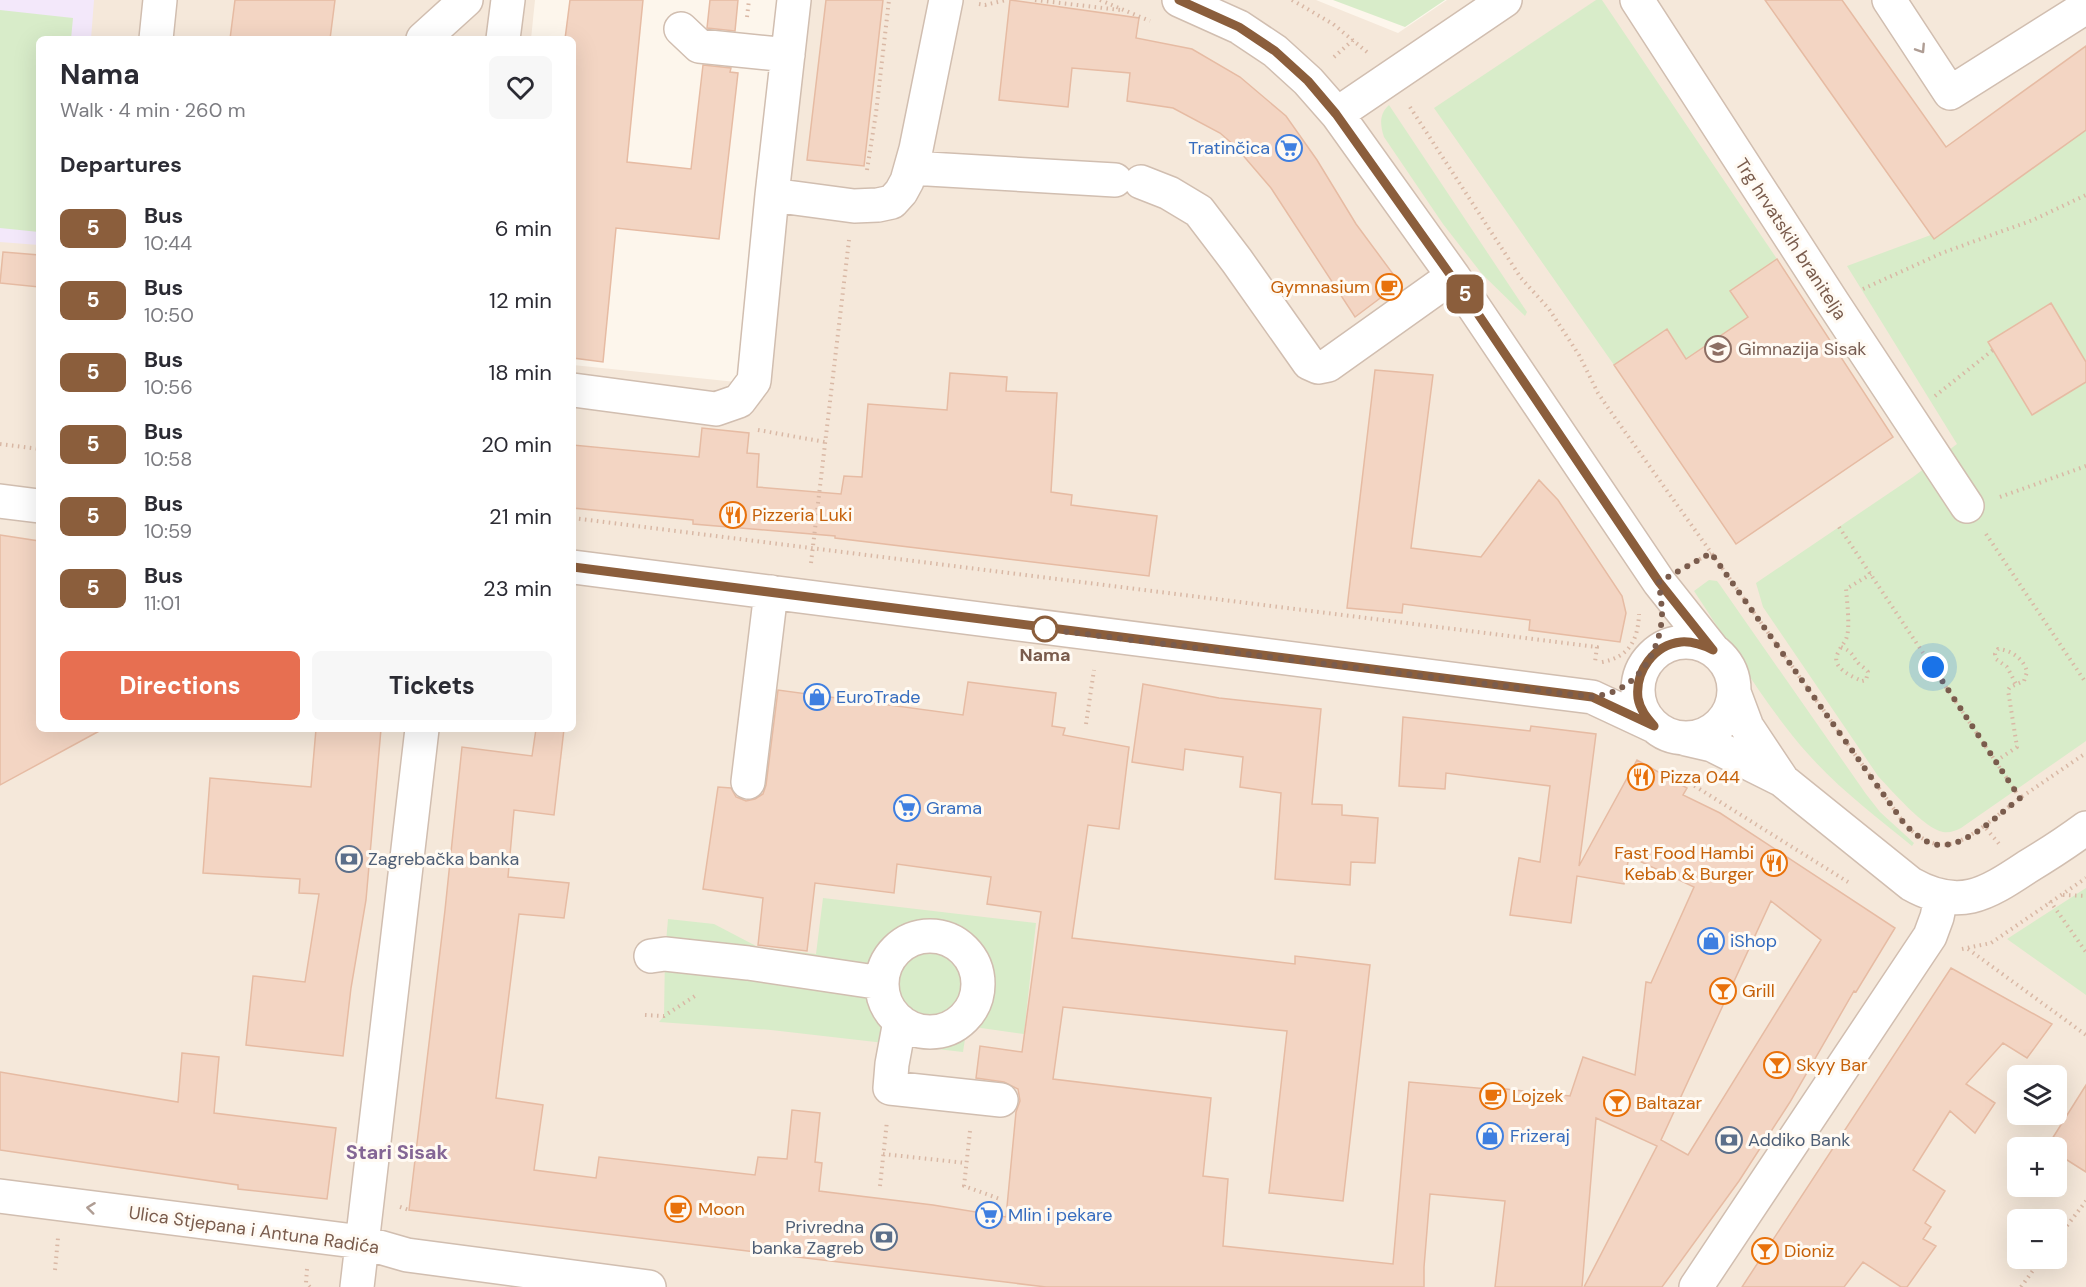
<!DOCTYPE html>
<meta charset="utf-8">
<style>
body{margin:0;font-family:"DM Sans",sans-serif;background:#f7f7f7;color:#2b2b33;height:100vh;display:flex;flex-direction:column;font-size:22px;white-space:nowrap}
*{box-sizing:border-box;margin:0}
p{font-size:20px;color:#7c7c81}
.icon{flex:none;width:33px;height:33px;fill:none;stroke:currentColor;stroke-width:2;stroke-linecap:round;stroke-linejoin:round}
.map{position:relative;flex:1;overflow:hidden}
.drawer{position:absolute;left:36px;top:36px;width:540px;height:696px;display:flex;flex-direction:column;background:#fff;border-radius:9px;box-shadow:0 6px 24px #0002}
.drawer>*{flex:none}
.badge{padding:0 12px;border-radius:9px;font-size:21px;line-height:39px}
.controls{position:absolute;left:2007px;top:1065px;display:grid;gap:12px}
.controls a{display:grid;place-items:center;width:60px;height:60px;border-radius:9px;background:#fff;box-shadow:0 6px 24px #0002;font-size:30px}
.you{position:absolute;width:30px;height:30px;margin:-15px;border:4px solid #fff;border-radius:50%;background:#1a73e8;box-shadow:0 0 0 9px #1a73e833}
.map>.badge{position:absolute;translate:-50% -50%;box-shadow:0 0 0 3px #fff}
h2{padding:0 24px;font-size:22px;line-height:54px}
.round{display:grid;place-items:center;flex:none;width:63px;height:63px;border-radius:9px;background:#f7f7f7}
.head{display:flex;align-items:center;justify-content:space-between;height:102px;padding:0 24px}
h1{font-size:28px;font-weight:700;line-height:45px}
.cta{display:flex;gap:12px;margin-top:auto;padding:12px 24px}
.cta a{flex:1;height:69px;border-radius:9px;background:#e76f51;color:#fff;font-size:24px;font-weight:700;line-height:69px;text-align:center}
.cta a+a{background:#f7f7f7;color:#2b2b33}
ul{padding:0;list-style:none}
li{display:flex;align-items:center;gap:18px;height:72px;padding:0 24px}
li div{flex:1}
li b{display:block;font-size:22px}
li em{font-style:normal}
li .badge{min-width:66px;font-weight:700;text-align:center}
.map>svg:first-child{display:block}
</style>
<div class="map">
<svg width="2086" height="1287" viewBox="0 0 2086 1287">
<rect width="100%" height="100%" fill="#fdf6ec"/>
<path fill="#f5e8da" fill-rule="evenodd" d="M0,0h535l-4,39h-492v690h534v-364l163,17 46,-382h534l82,33 49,-33h639v1287h-2086zM2018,1076h38v38h-38zM2018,1148h38v38h-38zM2018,1220h38v38h-38z"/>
<path fill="#f3e8fa" d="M0,0h94l-3,39h-52v206l-39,-3z"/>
<path fill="#d8ecc9" d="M1333,0h112l-40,27z
M1596,0h6l175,259 -46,31 17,27 -62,42 -20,-30 -52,36 -180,-257z
M0,10l73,8 -2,21h-32v193l-39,-4z
M1389,105l138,207 -2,4 -43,-42 -39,-50 -59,-87c-4,-12 -5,-23 5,-32z
M2086,129v612l-125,87c-6,3 -11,5 -18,4 -18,-3 -52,-42 -65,-56l-115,-169 -7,-24 157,-106 44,-33 -110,-178 100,-37z
M1709,580l8,1 3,4 146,209 14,18 34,31 -2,3c-35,-29 -72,-56 -103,-91 -44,-49 -78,-109 -115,-164z
M2086,888v107l-79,-56z
M823,898l213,25 -12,111 -57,-8 -4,26 -192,-22 -112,-8 5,-6 1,-62 3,-35 46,5 44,23 58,7z"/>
<path fill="#f3d5c3" stroke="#e6bba3" stroke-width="1.5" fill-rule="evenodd" d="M235,0h100l-5,39h-100z
M570,0h73l-16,162 64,7 12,-104 28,3 -1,4 8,1 -19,166 -103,-11 -13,134 -30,-4v-319h-8z
M710,0h28l-3,31 -28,-3z
M826,0h57l-19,166 -57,-6z
M1010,0l129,18 -3,20 56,11 48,28 46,39 31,44 39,64 40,54 -18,13 5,5 -28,21 -84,-129 -36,-42 -15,-13 -47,-25 -46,-7 3,-28 -58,-5 -4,39 -69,-7z
M1765,0h77l104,147 140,-101v84l-152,109z
M3,252l36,3v32l-39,-4z
M1777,259l116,178 -157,107 -122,-179 53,-36 19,30 62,-42 -18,-26z
M2051,303l35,59v20l-54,33 -44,-73z
M1375,370l58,5 -22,173 70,9 58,-77 19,20 64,96 4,17 -6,29 -91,-12 1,-10 -127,-16 -1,9 -55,-5z
M950,373l57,4 -1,14 51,2 -6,99 21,3 -1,10 86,11 -8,60 -314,-38v-2l-142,-12v-4l-120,-12v-63l126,12 3,-29 47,5 -2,20 12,1 -2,33 84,7 3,-18 18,1 6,-73 79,6z
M0,535l39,6v188h64l-103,56z
M968,682l88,11 -4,33 13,2 -2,7 66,12 -10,82 -31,-4 -16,113 223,26v-8l75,9 -27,236 -74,-8 18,-162 -224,-24 -10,72 158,19 -8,78 25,3 -5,67 170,18 16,-182 79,7v-2l82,9 13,-39 52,18 11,-93 5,1 43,-96 -65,-31 -5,28 -47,-8 -6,47 -61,-8 9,-57 21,4 10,-76 -104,-13 -1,16 -46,-3 4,-69 127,14 1,-5 65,8 -17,132 58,-106 50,28 -4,7 37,18 175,115 -39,64 -2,-1 -64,111 -51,79 -77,106h-78l73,-141 -61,-28 -14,169h-87l10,-86 -75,-7 -6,73v20h-378l-637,-77 36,-300 17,-163 70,9 4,-27h28l-10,86 -40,-5 -6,67 61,6 -5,35 -45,-4 -23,184 47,7 -9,65 62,8 3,-21 156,18 3,-18 29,2 5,-49 28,3 -5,49 7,1 -3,28 114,14 73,12 10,-105 4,-11 -2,-12 -14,-7 -28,-4 4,-32 42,6 19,-140 -54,-8 4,-27 -94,-13 -3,29 -79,-10 -8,68 -49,-6 5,-47 -60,-9 15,-102 13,1 5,9 10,4 9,-2 8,-5 3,-9 12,-95 185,25zM1771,901l50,39 -133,215 -27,-15z
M1143,684l76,14 102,11 -9,95 30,1v10l36,3 -3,45 -24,-1 -1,23 -75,-6 6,-86 -41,-6 3,-30 -58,-8 -2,21 -51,-8z
M316,729h65l-15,171 -15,88 -8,68 -97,-11 7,-69 52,6 14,-88 -20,-1 1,-14 -97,-6 7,-95 101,9z
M1951,968l101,56 -25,34 -24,-15 -37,41 29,19 -20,30 -25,-22 -37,59 32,21 -20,32 6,4 -8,12 13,7 -29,41h-6l-38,-25 -19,25h-102z
M182,1053l37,4 -5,56 122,15 -9,71 -89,-10v-4l-238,-35v-78l178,30z
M2086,1085v87l-30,-19v-5l-9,-1z"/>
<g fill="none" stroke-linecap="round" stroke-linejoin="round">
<defs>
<path id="minor" d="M1179,0l60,27 36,24 33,30 29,33 116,162 206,306 54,68
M1637,0l196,303 134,203
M1889,0l61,93 136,-86
M681,29l18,17 89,9
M156,39l4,-39
M423,39l43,-39
M503,39l5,-39
M1337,114l168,-114
M911,168l204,12
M1141,182l28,11 30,18 38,50 72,102 9,4 10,-2 125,-89
M772,195l82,11 24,-1 14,-3 9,-10 6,-11 9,-32 30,-149
M573,390l143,19 23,-8 15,-20 18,-186 22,-195
M0,501l39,5
M573,567l1019,130 62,29
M1638 690a48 48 0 1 1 96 0a48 48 0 1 1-96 0Z
M1735,695l12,32 34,51
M1686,739l26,6 70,35 129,104c48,27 74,11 116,-17 20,-12 40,-25 59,-39
M748,782l23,-190
M882 984a48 48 0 1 1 96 0a48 48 0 1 1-96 0Z
M651,956l14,-2 83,9 134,20
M900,1021l-8,43 -2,24 111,12
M0,1196l362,46 45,13 242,32
M357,1287l65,-558
M1696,1287l234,-351 7,-19 4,-20"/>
</defs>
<use href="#minor" stroke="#d1beb0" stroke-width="36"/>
<path stroke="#d9b8a5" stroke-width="4" stroke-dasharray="1.5 4.5" stroke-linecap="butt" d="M1035,0l85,10
M1100,0l50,21
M1292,0l41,24 34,28
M979,4l6,1 21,-5
M747,17l2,-17
M1334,57l19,-17
M1410,107l111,171 28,31 30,46 19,38 15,22 293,411c31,27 46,23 78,0l16,19
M867,170l9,-57 13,-113
M1863,289l79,-36 91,-33 53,-25
M1935,396l58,-46
M758,430l67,12
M0,444l39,5
M2000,497l86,-31
M573,518l1024,129 -2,15
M1839,527l181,271
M1986,534l100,149
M811,563l38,-323
M1689,565l22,-12
M1841,647c13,5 11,10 19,18 3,2 6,4 8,7l-2,8 -4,1c-11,-5 -32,-14 -24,-28 2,-6 8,-11 9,-17 3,-10 0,-35 -1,-47l25,-15
M1602,662c28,-5 36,-23 37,-48
M1086,724l8,-54
M1996,761l21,-14 -9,-57 2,-3 14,-6 3,-9c-3,-13 -16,-22 -29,-23l-3,5 1,5 11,8 9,17
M1674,773l174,109
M1984,826l36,-28 66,-45
M2063,895l23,1
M2050,901l36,51
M1962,949l29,-6 95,-65
M1968,949l118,86
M645,1015l19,1 34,-22
M970,1131l-6,55 36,13
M883,1154l83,9
M880,1186l7,-65
M400,1207l9,3
M2056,1240l30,-39
M307,1269l-1,14 4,4
M55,1270l3,-32
M2021,1287l21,-29"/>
<use href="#minor" stroke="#fff" stroke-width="33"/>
</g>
<defs><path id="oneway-chevron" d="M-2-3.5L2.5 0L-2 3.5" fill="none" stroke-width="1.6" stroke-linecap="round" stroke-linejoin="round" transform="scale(1.5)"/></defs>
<g stroke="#af9d94">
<use href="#oneway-chevron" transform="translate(1921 49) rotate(57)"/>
<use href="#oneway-chevron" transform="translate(91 1208) rotate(-173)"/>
</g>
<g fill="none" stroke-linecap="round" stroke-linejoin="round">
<defs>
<path id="line" d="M573,567l1019,130 62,29c-7,-8 -14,-16 -16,-28 -3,-27 16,-53 43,-56 12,-1 22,3 32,8l-54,-68 -183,-271 -140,-197 -28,-33 -33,-30 -36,-24 -60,-27"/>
</defs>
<use href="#line" stroke="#fff" stroke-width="14"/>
<use href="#line" stroke="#8b5e3c" stroke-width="9"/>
<path stroke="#7a5c4d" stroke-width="6" stroke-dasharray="0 10.8" d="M1045,629l547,68c9,-2 18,-3 27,-8 26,-13 42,-45 43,-74 0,-10 -2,-22 -3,-33l52,-29 195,273c10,8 19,18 33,19 28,2 60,-31 81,-47l-87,-131"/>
</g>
<defs>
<symbol id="supermarket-ring" viewBox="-11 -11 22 22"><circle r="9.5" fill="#fffaf3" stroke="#3f7fe0" stroke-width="1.5"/><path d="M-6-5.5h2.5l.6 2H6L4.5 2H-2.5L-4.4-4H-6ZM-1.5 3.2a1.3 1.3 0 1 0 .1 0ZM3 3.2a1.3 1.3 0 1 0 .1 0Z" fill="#3f7fe0"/></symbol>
<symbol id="cafe-ring" viewBox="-11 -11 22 22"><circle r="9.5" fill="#fffaf3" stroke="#e8710a" stroke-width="1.5"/><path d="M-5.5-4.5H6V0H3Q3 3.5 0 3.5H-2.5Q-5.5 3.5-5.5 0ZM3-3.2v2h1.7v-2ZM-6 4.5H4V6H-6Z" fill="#e8710a"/></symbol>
<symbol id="school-ring" viewBox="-11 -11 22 22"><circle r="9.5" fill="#fffaf3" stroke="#8d6e63" stroke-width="1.5"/><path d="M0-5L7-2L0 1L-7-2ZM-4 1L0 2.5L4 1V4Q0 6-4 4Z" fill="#8d6e63"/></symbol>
<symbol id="restaurant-ring" viewBox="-11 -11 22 22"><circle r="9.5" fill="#fffaf3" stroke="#e8710a" stroke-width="1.5"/><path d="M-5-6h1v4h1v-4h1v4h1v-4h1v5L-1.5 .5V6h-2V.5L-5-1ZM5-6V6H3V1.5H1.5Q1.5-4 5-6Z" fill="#e8710a"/></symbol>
<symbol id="shop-ring" viewBox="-11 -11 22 22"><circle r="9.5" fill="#fffaf3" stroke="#3f7fe0" stroke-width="1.5"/><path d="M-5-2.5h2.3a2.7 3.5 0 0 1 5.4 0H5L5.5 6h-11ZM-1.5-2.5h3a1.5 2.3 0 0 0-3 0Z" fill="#3f7fe0"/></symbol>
<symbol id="bank-ring" viewBox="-11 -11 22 22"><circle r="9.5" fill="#fffaf3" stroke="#5c6f8a" stroke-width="1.5"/><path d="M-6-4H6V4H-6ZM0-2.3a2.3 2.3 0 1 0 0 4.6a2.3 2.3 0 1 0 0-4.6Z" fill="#5c6f8a"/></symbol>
<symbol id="bar-ring" viewBox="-11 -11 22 22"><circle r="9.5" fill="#fffaf3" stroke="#e8710a" stroke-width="1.5"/><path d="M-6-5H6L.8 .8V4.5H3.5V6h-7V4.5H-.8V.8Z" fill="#e8710a"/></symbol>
</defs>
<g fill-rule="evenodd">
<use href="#supermarket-ring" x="1274" y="133" width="30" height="30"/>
<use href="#cafe-ring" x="1374" y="272" width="30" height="30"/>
<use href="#school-ring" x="1703" y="334" width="30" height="30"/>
<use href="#restaurant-ring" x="718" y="500" width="30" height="30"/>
<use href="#shop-ring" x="802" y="682" width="30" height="30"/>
<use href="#restaurant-ring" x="1626" y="762" width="30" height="30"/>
<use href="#supermarket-ring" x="892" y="793" width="30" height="30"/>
<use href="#bank-ring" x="334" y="844" width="30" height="30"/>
<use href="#restaurant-ring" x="1759" y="848" width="30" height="30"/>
<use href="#shop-ring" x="1696" y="926" width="30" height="30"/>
<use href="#bar-ring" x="1708" y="976" width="30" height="30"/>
<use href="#bar-ring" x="1762" y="1050" width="30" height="30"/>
<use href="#cafe-ring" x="1478" y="1081" width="30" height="30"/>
<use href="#bar-ring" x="1602" y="1088" width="30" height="30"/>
<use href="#shop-ring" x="1475" y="1121" width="30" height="30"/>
<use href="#bank-ring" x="1714" y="1125" width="30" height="30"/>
<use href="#cafe-ring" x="663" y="1194" width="30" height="30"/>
<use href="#supermarket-ring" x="974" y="1200" width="30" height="30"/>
<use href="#bank-ring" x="869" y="1222" width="30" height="30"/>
<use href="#bar-ring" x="1750" y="1236" width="30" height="30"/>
</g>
<circle fill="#fff" stroke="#8b5e3c" stroke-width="3" cx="1045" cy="629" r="12"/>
<g text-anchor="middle" stroke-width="6" stroke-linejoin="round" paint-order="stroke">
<g font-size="18" fill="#366cbe" stroke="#fffaf3" text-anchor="start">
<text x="1270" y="154" text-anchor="end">Tratinčica</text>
<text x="836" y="703">EuroTrade</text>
<text x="926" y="814">Grama</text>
<text x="1730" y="947">iShop</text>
<text x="1510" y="1142">Frizeraj</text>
<text x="1008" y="1221">Mlin i pekare</text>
</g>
<g font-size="18" fill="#7a5c4d" stroke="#fffaf3">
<text transform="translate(1791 239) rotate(57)" y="6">Trg hrvatskih branitelja</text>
<text transform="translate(254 1230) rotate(8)" y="6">Ulica Stjepana i Antuna Radića</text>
</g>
<g font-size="18" fill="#c56008" stroke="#fffaf3" text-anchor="start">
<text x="1370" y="293" text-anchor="end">Gymnasium</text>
<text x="752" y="521">Pizzeria Luki</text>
<text x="1660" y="783">Pizza 044</text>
<text x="1754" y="859" text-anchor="end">Fast Food Hambi<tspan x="1754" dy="21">Kebab &amp; Burger</tspan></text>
<text x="1742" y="997">Grill</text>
<text x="1796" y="1071">Skyy Bar</text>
<text x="1512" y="1102">Lojzek</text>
<text x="1636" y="1109">Baltazar</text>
<text x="698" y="1215">Moon</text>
<text x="1784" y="1257">Dioniz</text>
</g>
<g font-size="18" fill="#785e54" stroke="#fffaf3" text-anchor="start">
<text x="1738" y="355">Gimnazija Sisak</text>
</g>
<g font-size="18" font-weight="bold" fill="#7a5c4d" stroke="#fffaf3">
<text x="1045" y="661">Nama</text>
</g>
<g font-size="18" fill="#4e5e75" stroke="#fffaf3" text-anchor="start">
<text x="368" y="865">Zagrebačka banka</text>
<text x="1748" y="1146">Addiko Bank</text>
<text x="864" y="1233" text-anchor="end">Privredna<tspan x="864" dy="21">banka Zagreb</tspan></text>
</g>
<g font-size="20" font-weight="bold" fill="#846695" stroke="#fffaf3">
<text x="397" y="1159">Stari Sisak</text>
</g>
</g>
</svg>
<div class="controls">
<a><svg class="icon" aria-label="layers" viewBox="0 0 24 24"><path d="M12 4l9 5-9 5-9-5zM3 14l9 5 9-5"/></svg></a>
<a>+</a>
<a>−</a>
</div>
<div class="you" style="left:1933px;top:667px"></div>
<b class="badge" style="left:1465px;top:294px;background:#8b5e3c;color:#fff">5</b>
<section class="drawer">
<div class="head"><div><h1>Nama</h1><p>Walk · 4 min · 260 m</p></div><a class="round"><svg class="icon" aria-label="heart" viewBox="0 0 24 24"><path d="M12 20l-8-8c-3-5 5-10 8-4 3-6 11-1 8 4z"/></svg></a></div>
<h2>Departures</h2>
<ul>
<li><span class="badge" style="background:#8b5e3c;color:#fff">5</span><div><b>Bus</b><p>10:44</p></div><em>6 min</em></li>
<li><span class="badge" style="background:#8b5e3c;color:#fff">5</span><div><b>Bus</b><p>10:50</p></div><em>12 min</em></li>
<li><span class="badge" style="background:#8b5e3c;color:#fff">5</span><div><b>Bus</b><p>10:56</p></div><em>18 min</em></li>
<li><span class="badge" style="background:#8b5e3c;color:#fff">5</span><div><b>Bus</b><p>10:58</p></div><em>20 min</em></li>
<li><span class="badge" style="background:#8b5e3c;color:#fff">5</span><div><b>Bus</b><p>10:59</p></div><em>21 min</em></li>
<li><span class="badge" style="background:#8b5e3c;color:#fff">5</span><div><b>Bus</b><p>11:01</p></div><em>23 min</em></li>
</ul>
<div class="cta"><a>Directions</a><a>Tickets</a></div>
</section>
</div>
